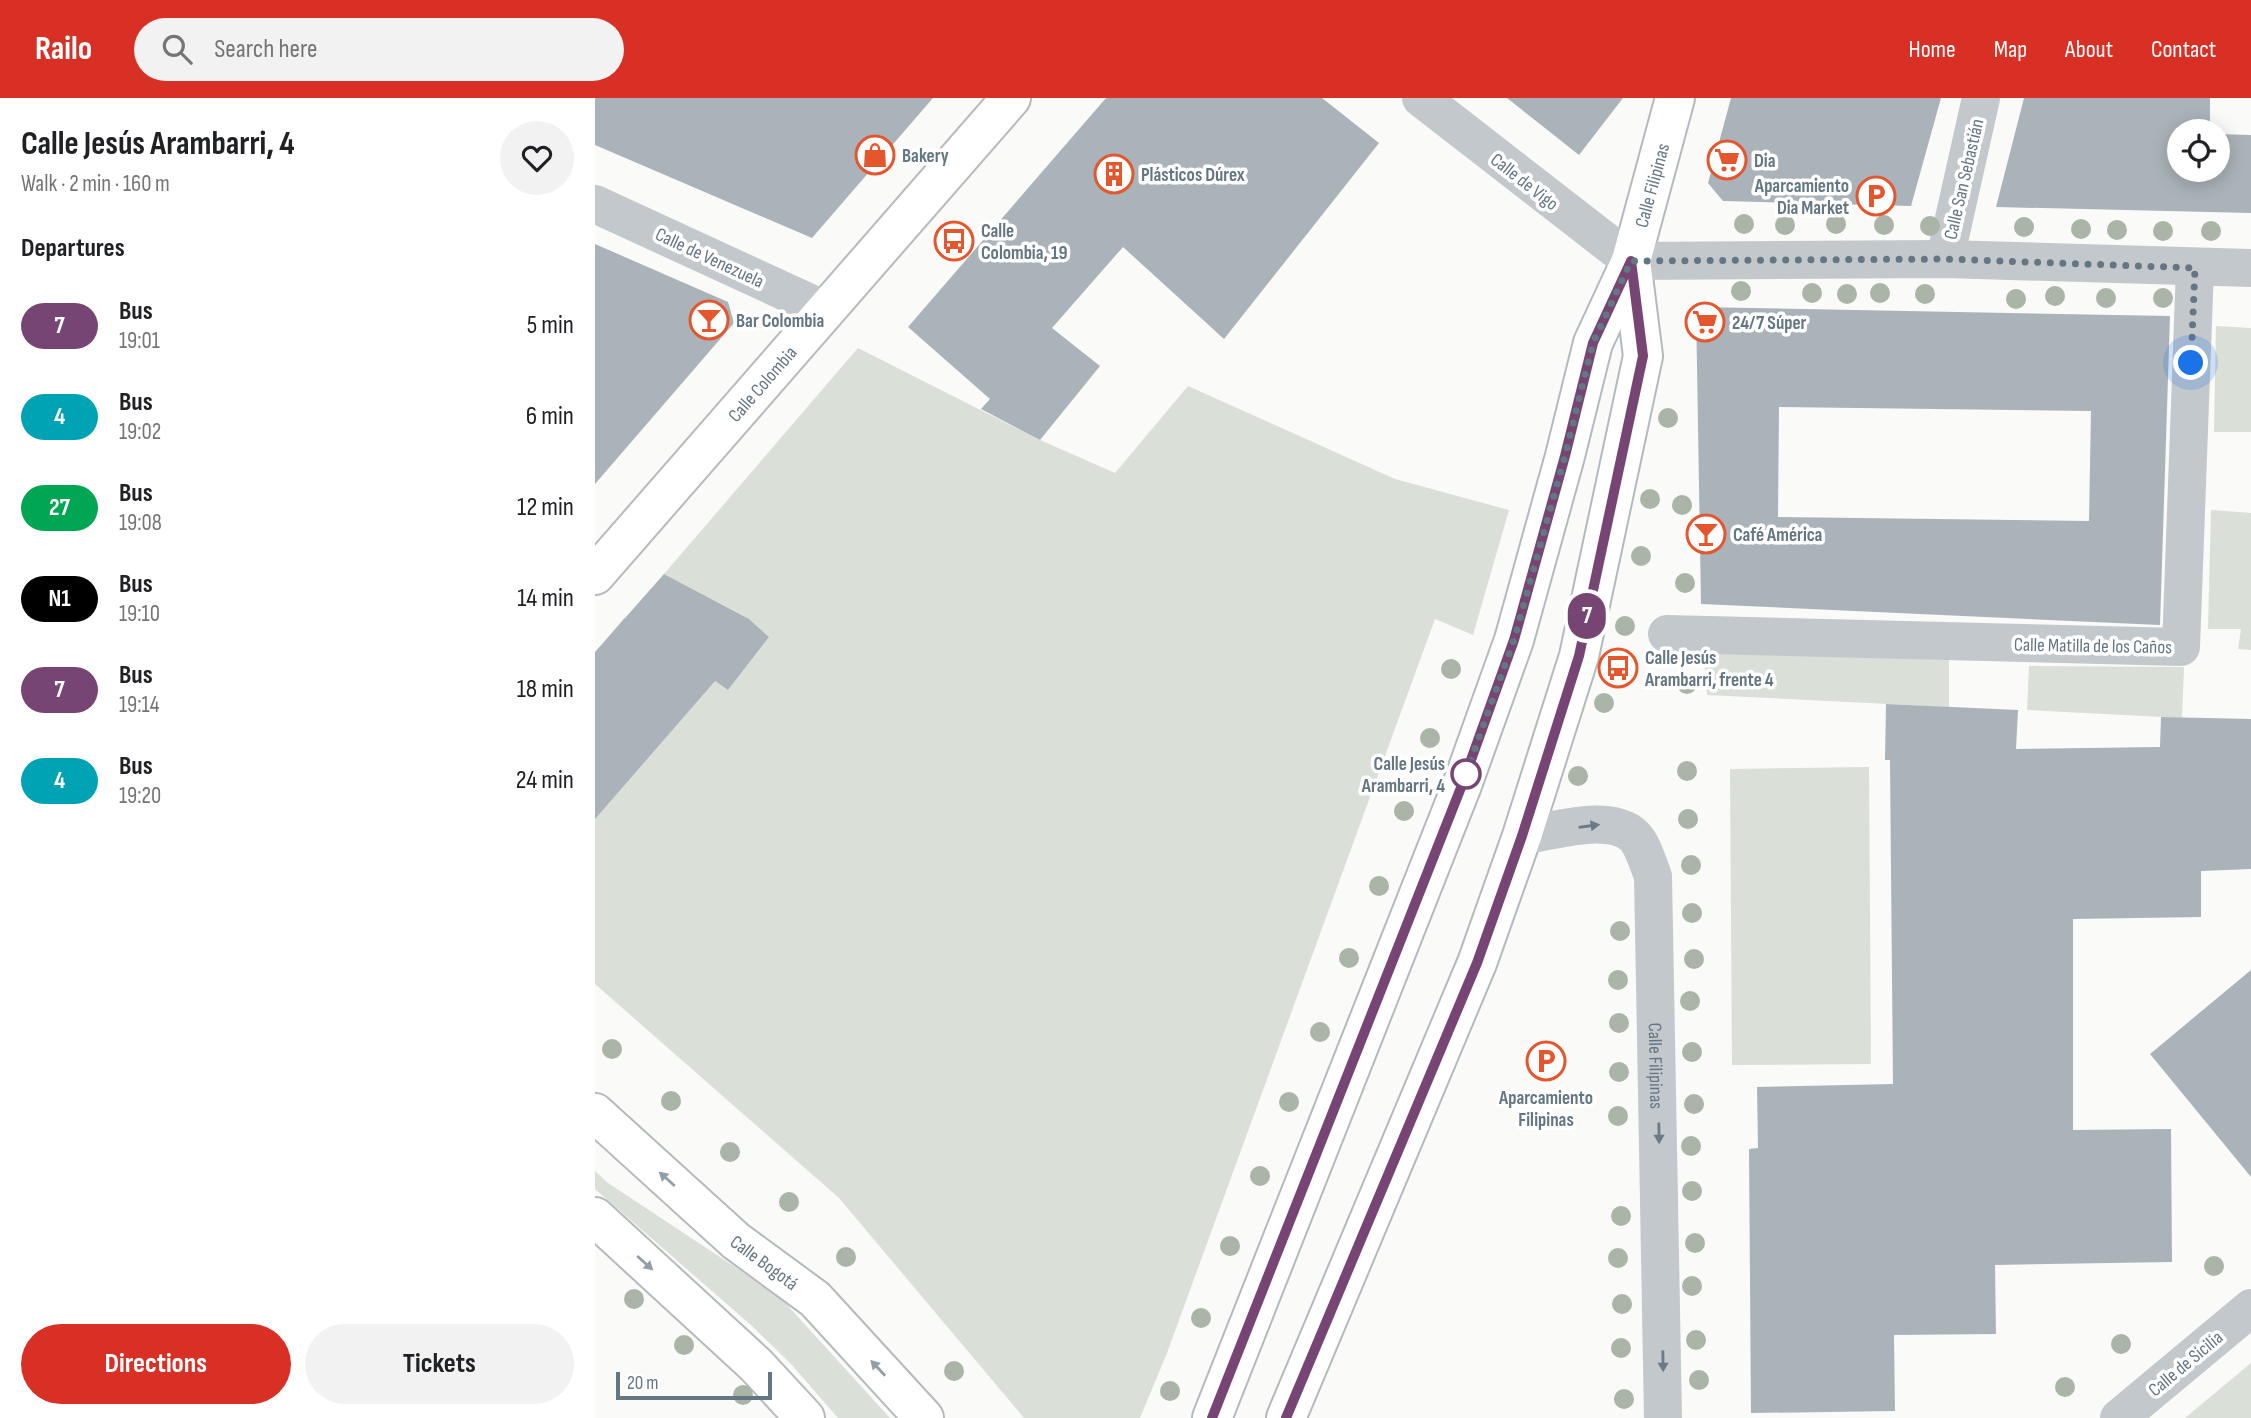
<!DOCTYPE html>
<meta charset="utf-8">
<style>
body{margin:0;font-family:"Sofia Sans Condensed",sans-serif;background:#f2f2f2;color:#202124;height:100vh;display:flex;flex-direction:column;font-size:26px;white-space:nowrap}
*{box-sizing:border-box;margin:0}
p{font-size:23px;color:#757577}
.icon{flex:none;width:38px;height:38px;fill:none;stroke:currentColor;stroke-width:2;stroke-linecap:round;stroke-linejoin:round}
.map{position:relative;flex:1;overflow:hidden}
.drawer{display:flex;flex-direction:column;background:#fff;width:595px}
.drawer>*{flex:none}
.badge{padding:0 14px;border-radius:23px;font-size:24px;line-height:46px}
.fabs{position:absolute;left:1572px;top:21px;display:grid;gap:14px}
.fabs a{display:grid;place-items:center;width:63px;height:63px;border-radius:50%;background:#fff;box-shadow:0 4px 18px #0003;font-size:35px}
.scale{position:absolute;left:21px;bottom:18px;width:156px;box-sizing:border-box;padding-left:7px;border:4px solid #657683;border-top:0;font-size:19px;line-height:24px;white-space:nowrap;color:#657683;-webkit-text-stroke:5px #fff;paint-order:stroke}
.you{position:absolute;width:35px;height:35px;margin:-18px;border:5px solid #fff;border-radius:50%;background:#1a73e8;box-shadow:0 0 0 10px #1a73e833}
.map>.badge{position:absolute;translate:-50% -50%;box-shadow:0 0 0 4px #fff}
h2{padding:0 21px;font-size:26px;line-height:63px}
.round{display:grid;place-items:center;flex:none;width:74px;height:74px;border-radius:37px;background:#f2f2f2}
.head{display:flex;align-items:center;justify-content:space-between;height:119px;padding:0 21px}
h1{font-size:33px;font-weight:700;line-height:52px}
.primary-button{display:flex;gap:14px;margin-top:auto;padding:14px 21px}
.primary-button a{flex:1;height:80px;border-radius:42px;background:#d93025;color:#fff;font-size:28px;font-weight:700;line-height:80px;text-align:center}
.primary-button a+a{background:#f2f2f2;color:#202124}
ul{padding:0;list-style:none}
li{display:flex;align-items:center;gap:21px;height:91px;padding:0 21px}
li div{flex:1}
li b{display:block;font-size:26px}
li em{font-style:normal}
li .badge{min-width:77px;font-weight:700;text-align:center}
header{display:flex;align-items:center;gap:42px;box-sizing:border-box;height:98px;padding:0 35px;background:#d93025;color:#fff}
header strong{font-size:33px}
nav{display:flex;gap:38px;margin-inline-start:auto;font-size:24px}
.search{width:490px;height:63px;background:#f2f2f2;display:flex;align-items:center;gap:18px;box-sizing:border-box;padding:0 24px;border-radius:38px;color:#757577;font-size:26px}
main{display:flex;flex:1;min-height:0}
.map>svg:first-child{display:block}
</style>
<header>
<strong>Railo</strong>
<div class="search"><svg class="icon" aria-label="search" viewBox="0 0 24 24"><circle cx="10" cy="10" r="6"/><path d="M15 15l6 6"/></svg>Search here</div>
<nav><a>Home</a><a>Map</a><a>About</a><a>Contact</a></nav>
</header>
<main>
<section class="drawer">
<div class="head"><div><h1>Calle Jesús Arambarri, 4</h1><p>Walk · 2 min · 160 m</p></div><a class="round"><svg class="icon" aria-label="heart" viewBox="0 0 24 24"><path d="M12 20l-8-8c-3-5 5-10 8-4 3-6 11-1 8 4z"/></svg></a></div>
<h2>Departures</h2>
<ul>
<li><span class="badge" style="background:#774573;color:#fff">7</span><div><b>Bus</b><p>19:01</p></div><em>5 min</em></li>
<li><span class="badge" style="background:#00a3b4;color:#fff">4</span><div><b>Bus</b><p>19:02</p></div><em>6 min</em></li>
<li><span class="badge" style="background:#00a651;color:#fff">27</span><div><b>Bus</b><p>19:08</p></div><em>12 min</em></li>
<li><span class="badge" style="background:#000;color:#fff">N1</span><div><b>Bus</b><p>19:10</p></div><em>14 min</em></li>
<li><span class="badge" style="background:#774573;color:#fff">7</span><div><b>Bus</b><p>19:14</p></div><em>18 min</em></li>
<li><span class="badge" style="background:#00a3b4;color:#fff">4</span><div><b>Bus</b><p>19:20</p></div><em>24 min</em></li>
</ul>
<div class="primary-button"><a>Directions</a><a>Tickets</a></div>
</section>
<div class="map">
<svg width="1656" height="1320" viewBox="0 0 1656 1320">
<rect width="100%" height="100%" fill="#fafaf8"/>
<path fill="#dadfd7" d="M1621,228l35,2v104h-37z
M263,250l182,92 75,33 73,-87 207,93 114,31 -36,125 -38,-16 -268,734 -27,65h-116l-185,-220 -244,-214v-331l29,-35 104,72 41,-53 -20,-18 -85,-45z
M1616,412l40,3v137l-13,-1 3,-20h-33z
M1109,552l245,10v47l-242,-12z
M1434,568l155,1 -2,51 -155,-8z
M1274,669l2,297 -139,1 -2,-296z
M0,1073l13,12 171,113 111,122h-52l-47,-54 -39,-38 -157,-137z
M1656,1265v55h-66z"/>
<path fill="#aab3b9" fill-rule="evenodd" d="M0,0h338l-121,140 -217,-93z
M511,0h216l57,45 -155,196 -101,-92 -71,81 48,38 -60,74 -59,-31 9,-10 -82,-72z
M912,0h116l-44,57z
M1136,0h210l-30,108 -188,-5 -15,-18z
M1429,0h186v33h-31v39h38v-36l34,1v78l-255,-6z
M0,146l133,58 6,21 -139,161z
M1101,209l474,9 -10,309 -459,-21zM1184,309l312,4 -2,110 -311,-4z
M69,476l85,45 20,18 -41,53 -13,-9 -120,138v-167z
M1291,606l132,6 -2,39 144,-2 1,-30 90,2v150l-50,2v46l-128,2v211l98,-1 1,133 -177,3 1,69 -102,1 1,76 -144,2 -2,-264 9,-1 -1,-61 136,-3 -3,-324h-5z
M1656,872v207l-101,-123z"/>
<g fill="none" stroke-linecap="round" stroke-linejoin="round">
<defs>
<g id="secondary">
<path d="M617,1320l250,-633 52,-145 51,-184 28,-113 38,-82"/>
<path id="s2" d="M691,1320l191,-455 45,-127 57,-180 64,-300 -12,-95 44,-163"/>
</g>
<g id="primary">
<path id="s3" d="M0,477l416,-477"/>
<path id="s4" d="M0,1015l141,128 79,58 109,119"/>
<path d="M0,1119l161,148 49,53"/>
</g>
</defs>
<use href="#secondary" stroke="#b3babf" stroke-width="42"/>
<use href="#primary" stroke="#b5babe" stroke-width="42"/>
<g stroke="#c3c8cc" stroke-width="38">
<path d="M826,0l210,163 314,-2 306,9"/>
<path d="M0,106l230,106"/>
<path d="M1350,161l36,-161"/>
<path d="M1072,536l514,13 14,-379"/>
<path id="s1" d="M927,738c30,-5 88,-23 112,0 9,9 14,28 19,40l10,542"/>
<path d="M1524,1320l132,-110"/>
</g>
<use href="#secondary" stroke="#fff" stroke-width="38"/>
<use href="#primary" stroke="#fff" stroke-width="38"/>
</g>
<g fill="#aab4a7">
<circle cx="1149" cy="126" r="10"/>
<circle cx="1241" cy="126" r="10"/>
<circle cx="1190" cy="127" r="10"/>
<circle cx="1289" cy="127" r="10"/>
<circle cx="1335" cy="128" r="10"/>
<circle cx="1429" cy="129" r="10"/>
<circle cx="1486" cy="131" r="10"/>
<circle cx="1522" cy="132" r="10"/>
<circle cx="1568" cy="133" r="10"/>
<circle cx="1616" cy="133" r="10"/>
<circle cx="1146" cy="193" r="10"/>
<circle cx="1217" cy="195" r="10"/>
<circle cx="1285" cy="195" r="10"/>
<circle cx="1252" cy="196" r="10"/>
<circle cx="1330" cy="196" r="10"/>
<circle cx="1460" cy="198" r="10"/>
<circle cx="1511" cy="200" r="10"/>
<circle cx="1568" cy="200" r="10"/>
<circle cx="1421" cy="201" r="10"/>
<circle cx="1073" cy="320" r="10"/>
<circle cx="1055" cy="401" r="10"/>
<circle cx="1087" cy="407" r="10"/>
<circle cx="1046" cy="458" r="10"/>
<circle cx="1090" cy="485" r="10"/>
<circle cx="1030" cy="528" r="10"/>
<circle cx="856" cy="571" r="10"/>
<circle cx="1092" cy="586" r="10"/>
<circle cx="1009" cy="605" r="10"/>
<circle cx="835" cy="640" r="10"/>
<circle cx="1092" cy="673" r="10"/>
<circle cx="983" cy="678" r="10"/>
<circle cx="809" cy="713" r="10"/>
<circle cx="1093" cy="721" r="10"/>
<circle cx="1096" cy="767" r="10"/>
<circle cx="784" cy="788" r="10"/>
<circle cx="1097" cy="815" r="10"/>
<circle cx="1025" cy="833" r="10"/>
<circle cx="754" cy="860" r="10"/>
<circle cx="1099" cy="861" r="10"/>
<circle cx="1023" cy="882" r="10"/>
<circle cx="1095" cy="903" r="10"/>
<circle cx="1024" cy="925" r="10"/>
<circle cx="725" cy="934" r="10"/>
<circle cx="17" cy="951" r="10"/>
<circle cx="1097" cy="954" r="10"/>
<circle cx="1024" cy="974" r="10"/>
<circle cx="76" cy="1003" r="10"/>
<circle cx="694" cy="1004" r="10"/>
<circle cx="1099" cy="1006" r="10"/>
<circle cx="1023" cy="1018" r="10"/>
<circle cx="1096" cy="1048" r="10"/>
<circle cx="135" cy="1054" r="10"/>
<circle cx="665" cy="1078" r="10"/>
<circle cx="1097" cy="1093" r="10"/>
<circle cx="194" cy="1104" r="10"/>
<circle cx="1026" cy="1118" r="10"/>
<circle cx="1100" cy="1145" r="10"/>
<circle cx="635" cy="1148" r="10"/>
<circle cx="251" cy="1159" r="10"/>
<circle cx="1023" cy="1160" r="10"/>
<circle cx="1619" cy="1168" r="10"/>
<circle cx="1097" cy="1188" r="10"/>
<circle cx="39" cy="1201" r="10"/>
<circle cx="1027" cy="1206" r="10"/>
<circle cx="606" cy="1220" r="10"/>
<circle cx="1101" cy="1242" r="10"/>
<circle cx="1526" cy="1246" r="10"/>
<circle cx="89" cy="1247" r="10"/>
<circle cx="1026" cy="1250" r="10"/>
<circle cx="359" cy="1273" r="10"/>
<circle cx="1104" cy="1282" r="10"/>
<circle cx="1470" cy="1289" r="10"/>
<circle cx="575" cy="1293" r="10"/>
<circle cx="148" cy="1297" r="10"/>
<circle cx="1029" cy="1301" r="10"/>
</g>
<defs><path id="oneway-solid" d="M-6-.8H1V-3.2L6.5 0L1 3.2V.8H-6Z" transform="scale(1.75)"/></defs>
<g fill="#6a7a87">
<use href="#oneway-solid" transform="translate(994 728) rotate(-8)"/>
<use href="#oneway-solid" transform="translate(1064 1035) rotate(89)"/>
<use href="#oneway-solid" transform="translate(1068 1263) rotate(89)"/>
</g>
<g fill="#939fa8">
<use href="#oneway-solid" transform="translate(72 1081) rotate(-138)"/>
<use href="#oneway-solid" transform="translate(50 1165) rotate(42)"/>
<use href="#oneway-solid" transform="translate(283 1270) rotate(-133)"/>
</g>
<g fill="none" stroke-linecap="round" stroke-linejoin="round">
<defs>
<path id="line" d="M617,1320l250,-633 52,-145 51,-184 28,-113 38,-82 12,95 -64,300 -57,180 -45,127 -191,455"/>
</defs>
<use href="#line" stroke="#fff" stroke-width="16"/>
<use href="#line" stroke="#774573" stroke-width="10"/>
<path stroke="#657683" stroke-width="7" stroke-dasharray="0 12.6" d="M871,676l-4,11 52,-145 51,-184 28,-113 38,-82 314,-2 250,9 -4,95"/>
</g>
<defs>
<symbol id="shop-ring" viewBox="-11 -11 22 22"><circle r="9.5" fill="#fff" stroke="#e4572e" stroke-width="1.5"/><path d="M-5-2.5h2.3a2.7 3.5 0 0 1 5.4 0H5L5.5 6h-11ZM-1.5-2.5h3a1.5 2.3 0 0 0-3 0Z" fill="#e4572e"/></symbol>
<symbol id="supermarket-ring" viewBox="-11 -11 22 22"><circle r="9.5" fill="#fff" stroke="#e4572e" stroke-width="1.5"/><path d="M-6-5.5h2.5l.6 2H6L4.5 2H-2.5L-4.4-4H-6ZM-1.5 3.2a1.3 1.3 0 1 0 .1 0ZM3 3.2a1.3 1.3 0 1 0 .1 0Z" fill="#e4572e"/></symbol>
<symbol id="building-ring" viewBox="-11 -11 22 22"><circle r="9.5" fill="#fff" stroke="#e4572e" stroke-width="1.5"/><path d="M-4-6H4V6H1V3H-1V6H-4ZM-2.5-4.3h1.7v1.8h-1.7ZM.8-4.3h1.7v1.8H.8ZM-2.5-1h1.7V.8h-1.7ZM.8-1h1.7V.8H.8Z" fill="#e4572e"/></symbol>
<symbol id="parking-ring" viewBox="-11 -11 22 22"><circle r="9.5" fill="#fff" stroke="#e4572e" stroke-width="1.5"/><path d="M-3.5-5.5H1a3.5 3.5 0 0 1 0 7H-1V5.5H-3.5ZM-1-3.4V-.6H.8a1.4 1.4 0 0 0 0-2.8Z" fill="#e4572e"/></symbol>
<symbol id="bus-ring" viewBox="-11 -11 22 22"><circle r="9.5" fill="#fff" stroke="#e4572e" stroke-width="1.5"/><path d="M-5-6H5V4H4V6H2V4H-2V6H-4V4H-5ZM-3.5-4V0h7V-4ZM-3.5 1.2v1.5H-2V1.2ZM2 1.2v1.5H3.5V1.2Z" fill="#e4572e"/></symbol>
<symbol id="bar-ring" viewBox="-11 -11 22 22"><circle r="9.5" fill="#fff" stroke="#e4572e" stroke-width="1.5"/><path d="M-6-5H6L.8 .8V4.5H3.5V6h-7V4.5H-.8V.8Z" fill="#e4572e"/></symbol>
</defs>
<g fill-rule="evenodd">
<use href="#shop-ring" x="258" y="35" width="44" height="44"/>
<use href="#supermarket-ring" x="1110" y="40" width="44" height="44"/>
<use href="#building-ring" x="497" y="54" width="44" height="44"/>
<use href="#parking-ring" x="1259" y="76" width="44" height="44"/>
<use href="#bus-ring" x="337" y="121" width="44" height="44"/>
<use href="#bar-ring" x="92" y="200" width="44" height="44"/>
<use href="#supermarket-ring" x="1088" y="202" width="44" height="44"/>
<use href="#bar-ring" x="1089" y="414" width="44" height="44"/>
<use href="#bus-ring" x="1001" y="548" width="44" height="44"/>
<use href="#parking-ring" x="929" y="941" width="44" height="44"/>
</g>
<circle fill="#fff" stroke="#774573" stroke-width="3.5" cx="871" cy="676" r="14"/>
<g text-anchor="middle" stroke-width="7" stroke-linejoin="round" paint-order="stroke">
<g font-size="19" font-weight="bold" fill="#657683" stroke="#fff" text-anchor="start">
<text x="307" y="64">Bakery</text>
<text x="1159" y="69">Dia</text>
<text x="546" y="83">Plásticos Dúrex</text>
<text x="1254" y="94" text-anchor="end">Aparcamiento<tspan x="1254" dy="22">Dia Market</tspan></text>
<text x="386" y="139">Calle<tspan x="386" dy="22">Colombia, 19</tspan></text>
<text x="141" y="229">Bar Colombia</text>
<text x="1137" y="231">24/7 Súper</text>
<text x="1138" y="443">Café América</text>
<text x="1050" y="566">Calle Jesús<tspan x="1050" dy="22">Arambarri, frente 4</tspan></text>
<text x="951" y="1006" text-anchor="middle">Aparcamiento<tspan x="951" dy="22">Filipinas</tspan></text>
</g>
<g font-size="19" fill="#657683" stroke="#fff">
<text transform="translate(1368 81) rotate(-77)" y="7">Calle San Sebastián</text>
<text transform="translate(930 83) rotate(38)" y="7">Calle de Vigo</text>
<text dy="7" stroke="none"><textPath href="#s2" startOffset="1298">Calle Filipinas</textPath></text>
<text transform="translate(115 159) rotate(25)" y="7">Calle de Venezuela</text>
<text dy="7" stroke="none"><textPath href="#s3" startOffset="254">Calle Colombia</textPath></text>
<text transform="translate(1498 547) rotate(1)" y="7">Calle Matilla de los Caños</text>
<text dy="7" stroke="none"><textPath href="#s1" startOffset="350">Calle Filipinas</textPath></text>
<text dy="7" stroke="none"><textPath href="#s4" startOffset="226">Calle Bogotá</textPath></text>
<text transform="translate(1590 1265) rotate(-40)" y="7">Calle de Sicilia</text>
</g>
<g font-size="19" font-weight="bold" fill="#657683" stroke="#fff" text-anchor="end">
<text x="850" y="672">Calle Jesús<tspan x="850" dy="22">Arambarri, 4</tspan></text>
</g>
</g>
</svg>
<div class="fabs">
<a><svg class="icon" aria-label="locate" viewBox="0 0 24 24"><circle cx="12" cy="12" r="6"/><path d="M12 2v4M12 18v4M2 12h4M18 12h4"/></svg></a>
</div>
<div class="scale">20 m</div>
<div class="you" style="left:1596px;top:265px"></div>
<b class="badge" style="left:992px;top:518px;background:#774573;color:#fff">7</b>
</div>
</main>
